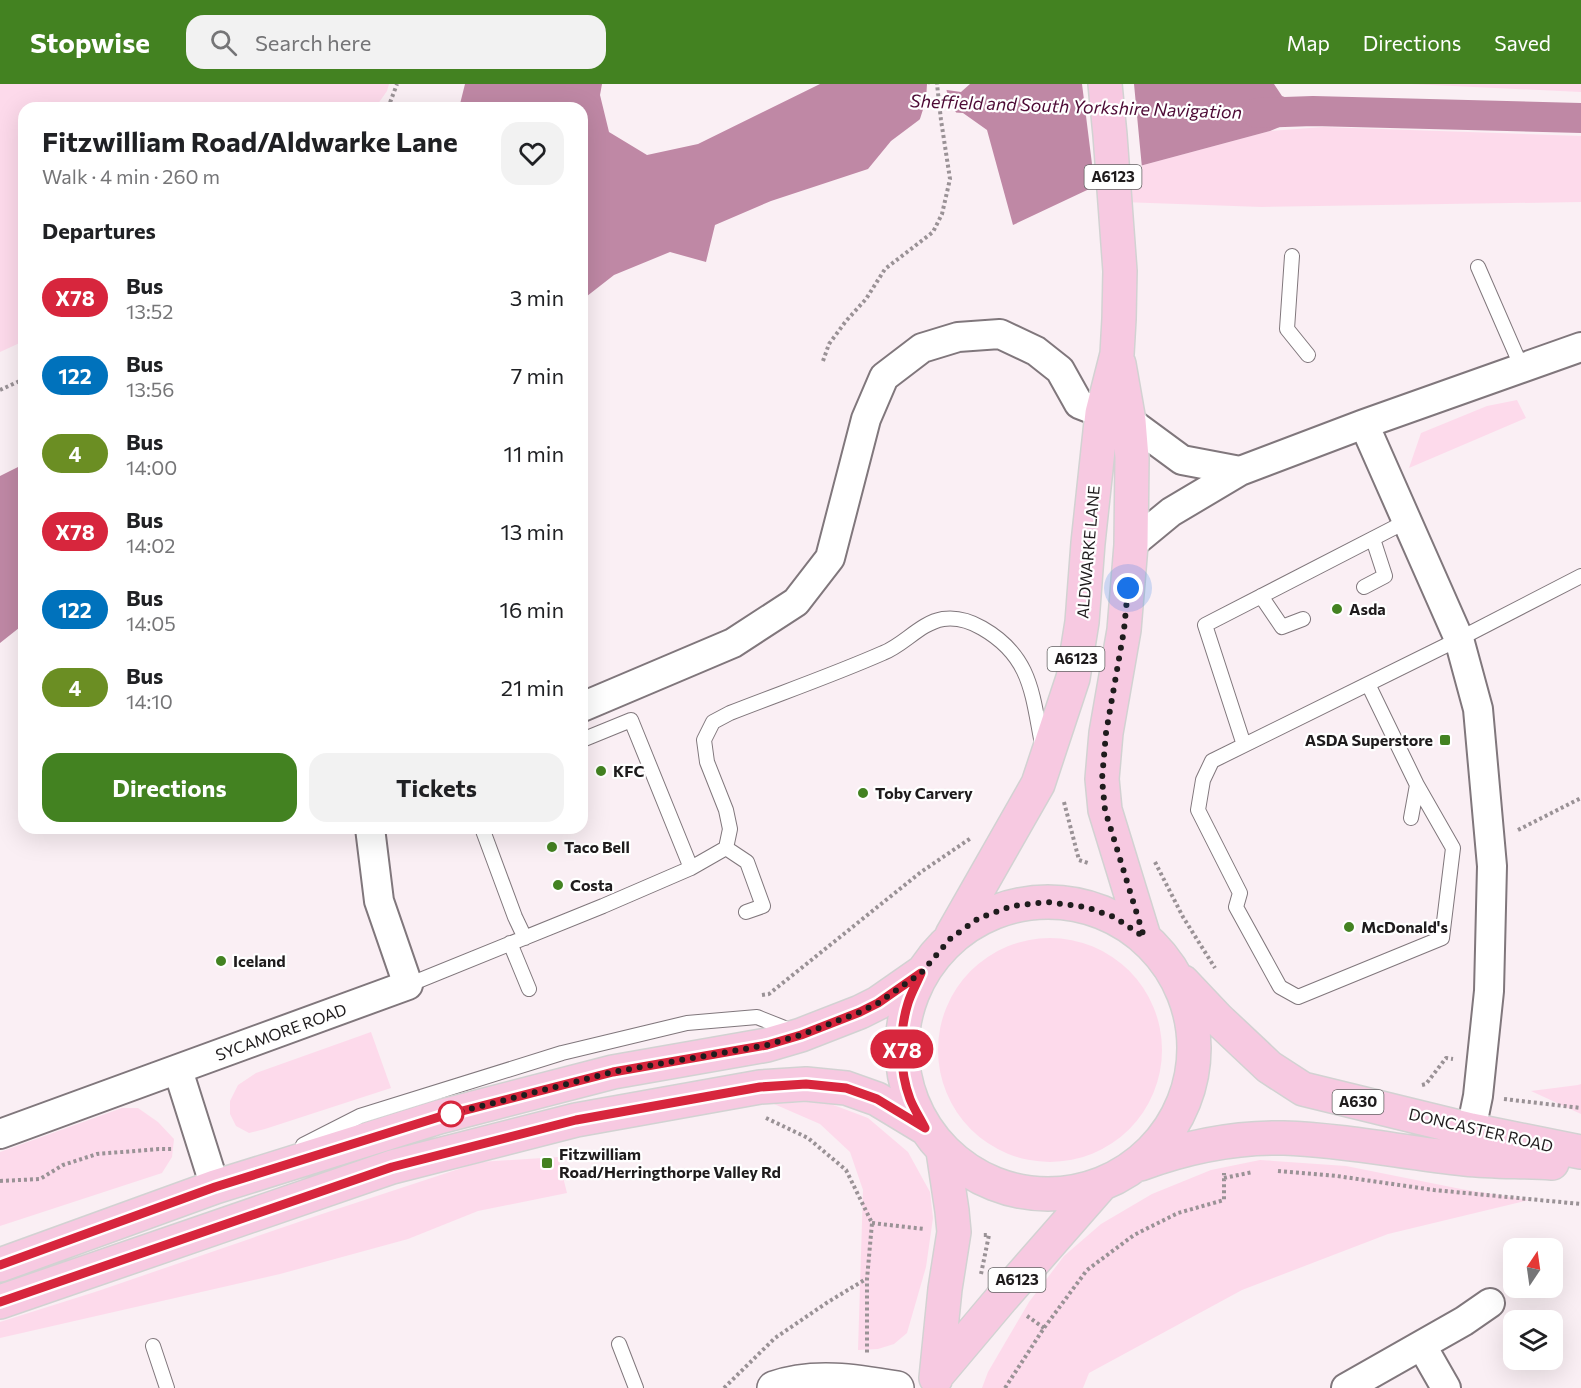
<!DOCTYPE html>
<meta charset="utf-8">
<style>
body{margin:0;font-family:Commissioner,sans-serif;background:#f2f2f2;color:#202124;height:100vh;display:flex;flex-direction:column;font-size:22px;white-space:nowrap}
*{box-sizing:border-box;margin:0}
p{font-size:20px;color:#757577}
.icon{flex:none;width:33px;height:33px;fill:none;stroke:currentColor;stroke-width:2;stroke-linecap:round;stroke-linejoin:round}
.map{position:relative;flex:1;overflow:hidden}
.details{position:absolute;left:18px;top:18px;width:570px;height:732px;display:flex;flex-direction:column;background:#fff;border-radius:18px;box-shadow:0 6px 24px #0002}
.details>*{flex:none}
.badge{padding:0 12px;border-radius:20px;font-size:21px;line-height:39px}
.needle{width:39px;rotate:13deg}
.buttons{position:absolute;left:1503px;top:1154px;display:grid;gap:12px}
.buttons a{display:grid;place-items:center;width:60px;height:60px;border-radius:12px;background:#fff;box-shadow:0 6px 24px #0002;font-size:30px}
.you{position:absolute;width:30px;height:30px;margin:-15px;border:4px solid #fff;border-radius:50%;background:#1a73e8;box-shadow:0 0 0 9px #1a73e833}
.map>.badge{position:absolute;translate:-50% -50%;box-shadow:0 0 0 3px #fff}
h2{padding:0 24px;font-size:22px;line-height:54px}
.round{display:grid;place-items:center;flex:none;width:63px;height:63px;border-radius:18px;background:#f2f2f2}
.overview{display:flex;align-items:center;justify-content:space-between;height:102px;padding:0 24px}
h1{font-size:28px;font-weight:700;line-height:45px}
.button{display:flex;gap:12px;margin-top:auto;padding:12px 24px}
.button a{flex:1;height:69px;border-radius:18px;background:#438221;color:#fff;font-size:24px;font-weight:700;line-height:69px;text-align:center}
.button a+a{background:#f2f2f2;color:#202124}
ul{padding:0;list-style:none}
li{display:flex;align-items:center;gap:18px;height:78px;padding:0 24px}
li div{flex:1}
li b{display:block;font-size:22px}
li em{font-style:normal}
li .badge{min-width:66px;font-weight:700;text-align:center}
header{display:flex;align-items:center;gap:36px;box-sizing:border-box;height:84px;padding:0 30px;background:#438221;color:#fff}
header strong{font-size:28px}
nav{display:flex;gap:33px;margin-inline-start:auto;font-size:21px}
.search{width:420px;height:54px;background:#f2f2f2;display:flex;align-items:center;gap:15px;box-sizing:border-box;padding:0 21px;border-radius:18px;color:#757577;font-size:22px}
.map>svg:first-child{display:block}
</style>
<header>
<strong>Stopwise</strong>
<div class="search"><svg class="icon" aria-label="search" viewBox="0 0 24 24"><circle cx="10" cy="10" r="6"/><path d="M15 15l6 6"/></svg>Search here</div>
<nav><a>Map</a><a>Directions</a><a>Saved</a></nav>
</header>
<div class="map">
<svg width="1581" height="1304" viewBox="0 0 1581 1304">
<rect width="100%" height="100%" fill="#faeff4"/>
<path fill="#fddaeb" d="M0,0h389l-2,7 -12,17h-351v233l-24,11z
M1411,0h170v8z
M1323,43l258,9v66l-319,5 -140,-5 14,-35 134,-36z
M1517,316l9,18 -117,50 12,-35 66,-27z
M938 966a112 112 0 1 1 224 0a112 112 0 1 1-224 0Z
M371,948l20,56 -126,41 -16,4 -13,-7 -6,-12v-13l8,-16 18,-12z
M1581,1000v30l-50,-23 47,-6z
M823,1017l45,17 40,34 22,40 3,26 -7,49 -19,66 -13,11 -16,5 -20,1 5,-160 -13,-38 -30,-28 -46,-20z
M122,1024h16l20,14 16,17 -2,18 -10,16 -162,53v-74z
M558,1073l9,36 -89,18 -70,28 -128,35 -280,64v-16l98,-31 221,-76 161,-53z
M1260,1076l86,6 115,23 68,11 -141,34 -146,56 -153,83 -6,15h-101l6,-16 41,-70 35,-46 37,-32 51,-30 59,-24z"/>
<path fill="#bf88a5" d="M465,0h137l-2,11 9,37 38,23 51,-11 122,-60h109l4,4 28,4 9,-8h304l8,12 18,7 -1,16 -29,12 -134,36 -123,58 -26,-95 -24,-17 -32,-2 -40,30 -23,28 -97,32 -56,24 -9,37 -36,-10 -56,23 -32,25v-192h-123z
M24,380v160l-24,19v-167z"/>
<path fill="#faeff4" d="M927,0l19,3 2,11 10,18 -26,-2 -10,8h-3l7,-22z
M1082,0h52l8,84 -48,22 -1,-18z"/>
<g fill="none" stroke-linecap="round" stroke-linejoin="round">
<path stroke="#bf88a5" stroke-width="30" d="M1257,29l56,-2 268,7"/>
<defs>
<path id="service" d="M1292,172l-5,73 21,26
M1478,183l44,101
M1364,503l21,-11 -12,-37
M1261,512l21,31 21,-8
M1368,600l49,101 -6,33
M582,656l49,-20 60,148
M1244,661l-39,-120 202,-104
M1417,701l36,63 -11,90 -144,59 -18,-10 -44,-80 4,-14 -42,-83 5,-30 9,-19 247,-122 122,-63
M482,744l33,89 10,21
M726,764l21,14 16,44 -17,6
M510,859l19,46
M408,901l195,-79 88,-38 35,-20 4,-19 -4,-19 -19,-48 -3,-22 9,-18 17,-9c51,-20 103,-38 153,-60 21,-8 37,-30 60,-34 14,-2 27,2 39,9 49,28 50,65 60,116
M303,1061l57,-29 202,-63 125,-30 70,-6 35,14
M619,1260l17,44
M153,1262l14,42"/>
<path id="minor" d="M1129,337l53,39 58,11 -69,41 -40,33
M1364,340l95,215 19,70 14,157 -3,125 -11,105 -7,34
M1240,387l124,-47 217,-77
M582,623l151,-64 63,-41 34,-44 36,-139 18,-42 38,-29 36,-11 42,-3 36,17 24,19 19,34 23,9
M178,986l37,117
M0,1050l408,-149 -29,-84 -9,-73
M1422,1262l24,42
M1346,1304l118,-67 26,-18"/>
<path id="tertiary" d="M774,1304c39,-14 83,-7 123,0"/>
<path id="primary" d="M1119,280l10,57 3,37 -1,87 -7,85 -18,103 -4,46 3,31 39,127
M902 964a146 146 0 1 1 292 0a146 146 0 1 1-292 0Z
M952,851l86,-151 35,-106 9,-56 6,-79 14,-130 15,-59 2,-35 1,-48 -10,-136 -5,-51
M1183,898l35,37 51,48 34,22 168,41 110,22
M1140,1080c46,-17 95,-27 144,-26 61,2 121,15 181,21 29,3 58,2 87,4
M0,1181l215,-78 224,-70 174,-45 154,-27 34,-10 59,-23 18,-9 43,-30
M0,1218l392,-135 184,-47 184,-33 46,-3 40,4 31,11 48,29
M937,1291l64,-76 99,-113
M936,1294l9,-89 9,-57 -2,-21 -9,-60"/>
</defs>
<use href="#service" stroke="#80777c" stroke-width="16"/>
<use href="#minor" stroke="#80777c" stroke-width="32"/>
<use href="#tertiary" stroke="#80777c" stroke-width="36"/>
<use href="#primary" stroke="#d2d2d2" stroke-width="36"/>
<path stroke="#9a9296" stroke-width="4" stroke-dasharray="3 3" stroke-linecap="butt" d="M388,24l9,-24
M823,277l6,-17 17,-23 20,-22 19,-30 48,-37 9,-18 8,-35 -9,-59 -4,-36
M0,306l24,-11
M1064,718l15,58 9,3
M1518,746l63,-32
M1155,778l28,55 32,51
M762,911l7,-1 152,-122 50,-34
M1422,1001l4,-1 20,-26 7,1
M1504,1015l77,9
M766,1034l42,20 38,32 26,53 -5,56v75
M1278,1087l59,5 97,14 147,14
M1224,1094l29,-6
M0,1097l40,-2 23,-14 34,-11 62,-5h14
M872,1139l52,6
M981,1190l8,-39h-7
M1027,1232l17,12
M724,1304l51,-50 53,-36 38,-23
M1005,1304l39,-60 43,-58 47,-35 44,-22 46,-13v-27"/>
<use href="#service" stroke="#fff" stroke-width="14"/>
<use href="#minor" stroke="#fff" stroke-width="28"/>
<use href="#tertiary" stroke="#fff" stroke-width="33"/>
<use href="#primary" stroke="#f7c9e1" stroke-width="33"/>
</g>
<g fill="none" stroke-linecap="round" stroke-linejoin="round">
<defs>
<path id="line" d="M0,1181l215,-78 224,-70 174,-45 154,-27 34,-10 59,-23 18,-9 43,-30c-4,10 -10,20 -13,30 -9,29 -9,67 2,96 4,10 10,19 15,29l-48,-29 -31,-11 -40,-4 -46,3 -184,33 -184,47 -392,135"/>
</defs>
<use href="#line" stroke="#fff" stroke-width="14"/>
<use href="#line" stroke="#d7263d" stroke-width="9"/>
<path stroke="#1f1c1d" stroke-width="6" stroke-dasharray="0 10.8" d="M451,1030l162,-42 154,-27 34,-10 59,-23 18,-9 43,-30 30,-35 28,-20 33,-12 35,-4 39,5 28,10 30,20 -39,-127 -3,-31 4,-46 18,-103 4,-42"/>
</g>
<g fill="#438221" stroke="#fff" stroke-width="2">
<circle cx="1337" cy="525" r="6"/>
<rect x="1439" y="650" width="12" height="12" rx="3"/>
<circle cx="601" cy="687" r="6"/>
<circle cx="863" cy="709" r="6"/>
<circle cx="552" cy="763" r="6"/>
<circle cx="558" cy="801" r="6"/>
<circle cx="1349" cy="843" r="6"/>
<circle cx="221" cy="877" r="6"/>
<rect x="541" y="1073" width="12" height="12" rx="3"/>
</g>
<circle fill="#fff" stroke="#d7263d" stroke-width="3" cx="451" cy="1030" r="12"/>
<g text-anchor="middle" stroke-width="4.5" stroke-linejoin="round" paint-order="stroke">
<g fill="#fff" stroke="#626061" stroke-width="1.5">
<rect x="1084.5" y="81" width="57" height="24" rx="4.5"/>
<rect x="1047.5" y="563" width="57" height="24" rx="4.5"/>
<rect x="1332.5" y="1006" width="51" height="24" rx="4.5"/>
<rect x="988.5" y="1184" width="57" height="24" rx="4.5"/>
</g>
<g font-size="15" font-weight="bold" fill="#1f1c1d">
<text x="1113" y="98">A6123</text>
<text x="1076" y="580">A6123</text>
<text x="1358" y="1023">A630</text>
<text x="1017" y="1201">A6123</text>
</g>
<g font-size="16" fill="#1f1c1d" stroke="#fff">
<text transform="translate(1088 468) rotate(-85)" y="6">ALDWARKE LANE</text>
<text transform="translate(281 948) rotate(-20)" y="6">SYCAMORE ROAD</text>
<text transform="translate(1481 1046) rotate(13)" y="6">DONCASTER ROAD</text>
</g>
<g font-size="16" font-weight="bold" fill="#1f1c1d" stroke="#fff" text-anchor="start">
<text x="1349" y="531">Asda</text>
<text x="1433" y="662" text-anchor="end">ASDA Superstore</text>
<text x="613" y="693">KFC</text>
<text x="875" y="715">Toby Carvery</text>
<text x="564" y="769">Taco Bell</text>
<text x="570" y="807">Costa</text>
<text x="1361" y="849">McDonald's</text>
<text x="233" y="883">Iceland</text>
<text x="559" y="1076">Fitzwilliam<tspan x="559" dy="18">Road/Herringthorpe Valley Rd</tspan></text>
</g>
<g font-size="18" font-style="italic" fill="#4d0a35" stroke="#fff">
<text transform="translate(1076 23) rotate(2)" y="6">Sheffield and South Yorkshire Navigation</text>
</g>
</g>
</svg>
<div class="buttons">
<a><svg class="needle" viewBox="-14 -14 28 28"><path d="M0-13l5 13h-10z" fill="#e53935"/><path d="M0 13l5-13h-10z" fill="#757577"/></svg></a>
<a><svg class="icon" aria-label="layers" viewBox="0 0 24 24"><path d="M12 4l9 5-9 5-9-5zM3 14l9 5 9-5"/></svg></a>
</div>
<div class="you" style="left:1128px;top:504px"></div>
<b class="badge" style="left:902px;top:965px;background:#d7263d;color:#fff">X78</b>
<section class="details">
<div class="overview"><div><h1>Fitzwilliam Road/Aldwarke Lane</h1><p>Walk · 4 min · 260 m</p></div><a class="round"><svg class="icon" aria-label="heart" viewBox="0 0 24 24"><path d="M12 20l-8-8c-3-5 5-10 8-4 3-6 11-1 8 4z"/></svg></a></div>
<h2>Departures</h2>
<ul>
<li><span class="badge" style="background:#d7263d;color:#fff">X78</span><div><b>Bus</b><p>13:52</p></div><em>3 min</em></li>
<li><span class="badge" style="background:#0072bc;color:#fff">122</span><div><b>Bus</b><p>13:56</p></div><em>7 min</em></li>
<li><span class="badge" style="background:#6b8e23;color:#fff">4</span><div><b>Bus</b><p>14:00</p></div><em>11 min</em></li>
<li><span class="badge" style="background:#d7263d;color:#fff">X78</span><div><b>Bus</b><p>14:02</p></div><em>13 min</em></li>
<li><span class="badge" style="background:#0072bc;color:#fff">122</span><div><b>Bus</b><p>14:05</p></div><em>16 min</em></li>
<li><span class="badge" style="background:#6b8e23;color:#fff">4</span><div><b>Bus</b><p>14:10</p></div><em>21 min</em></li>
</ul>
<div class="button"><a>Directions</a><a>Tickets</a></div>
</section>
</div>
